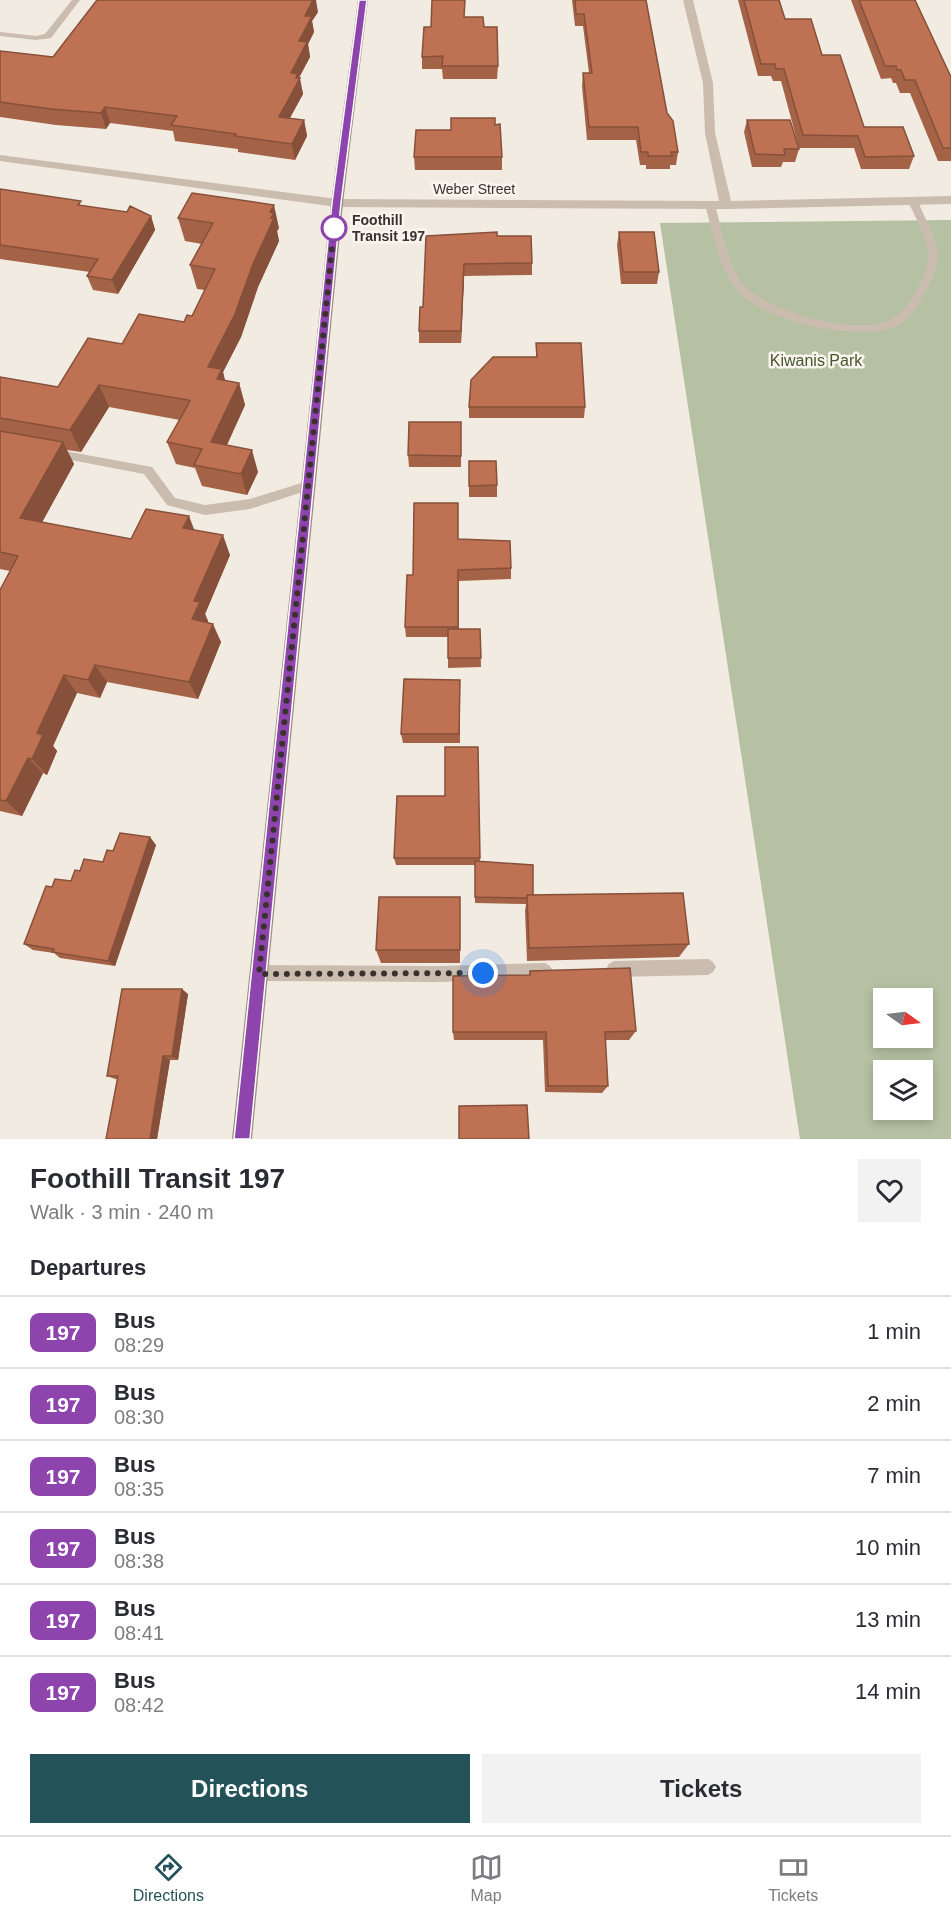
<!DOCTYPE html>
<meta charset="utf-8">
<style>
body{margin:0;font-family:Arial,sans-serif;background:#f2f2f3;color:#2b2b33;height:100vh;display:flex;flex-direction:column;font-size:22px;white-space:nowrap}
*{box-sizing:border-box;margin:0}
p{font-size:20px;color:#7c7c81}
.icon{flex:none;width:33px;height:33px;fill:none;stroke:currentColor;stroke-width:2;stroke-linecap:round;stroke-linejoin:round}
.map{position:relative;height:1139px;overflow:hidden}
.details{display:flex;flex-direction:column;background:#fff;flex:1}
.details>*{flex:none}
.badge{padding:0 12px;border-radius:9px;font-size:21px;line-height:39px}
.needle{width:39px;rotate:104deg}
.controls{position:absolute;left:873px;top:988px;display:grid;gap:12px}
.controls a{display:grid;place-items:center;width:60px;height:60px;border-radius:0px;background:#fff;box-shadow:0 3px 9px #0003;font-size:30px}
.you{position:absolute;width:30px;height:30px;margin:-15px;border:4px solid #fff;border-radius:50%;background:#1a73e8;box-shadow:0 0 0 9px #1a73e833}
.map>.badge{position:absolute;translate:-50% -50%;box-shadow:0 0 0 3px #fff}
h2{padding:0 30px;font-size:22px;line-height:54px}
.round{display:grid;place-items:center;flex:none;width:63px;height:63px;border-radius:0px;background:#f2f2f3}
.summary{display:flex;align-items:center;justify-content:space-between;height:102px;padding:0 30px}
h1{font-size:28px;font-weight:800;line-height:45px}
.button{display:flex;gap:12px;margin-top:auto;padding:12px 30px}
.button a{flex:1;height:69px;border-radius:0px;background:#235359;color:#fff;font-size:24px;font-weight:800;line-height:69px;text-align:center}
.button a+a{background:#f2f2f3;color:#2b2b33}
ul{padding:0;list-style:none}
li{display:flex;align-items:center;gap:18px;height:72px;padding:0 30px;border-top:2px solid #e1e1e2}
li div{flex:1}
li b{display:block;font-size:22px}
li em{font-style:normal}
li .badge{min-width:66px;font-weight:700;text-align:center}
.tabs{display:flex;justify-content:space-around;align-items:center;height:84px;border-top:2px solid #e1e1e2;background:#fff;font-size:16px;color:#7c7c81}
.tabs a{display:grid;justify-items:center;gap:3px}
.tabs .selected{color:#235359}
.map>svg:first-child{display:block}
</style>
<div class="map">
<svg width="951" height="1139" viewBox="0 0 951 1139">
<rect width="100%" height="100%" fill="#f2ebe2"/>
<path fill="#b5c1a2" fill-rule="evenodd" d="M951,220v919h-151l-140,-916zM884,999h38v39h-38zM884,1071h38v39h-38z"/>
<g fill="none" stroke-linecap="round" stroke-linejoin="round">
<path fill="#cabcae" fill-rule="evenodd" d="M72,0h8l-29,38 -15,2 -36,-4v-4l36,4 9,-2z
M913,198l5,3c6,17 20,38 20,56 0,12 -7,24 -12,34 -7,12 -16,29 -29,35 -39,17 -132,-4 -160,-36 -19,-22 -24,-58 -32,-85l5,-3 5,3c7,24 13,63 30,81 26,27 107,48 143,35 18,-7 40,-44 40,-64 1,-18 -13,-39 -20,-56z
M54,449l98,18 23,31 30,7 45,-6 58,-18 6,5 -2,3 -62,20 -45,6 -38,-10 -23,-31 -94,-18 -2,-3 2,-3z
M708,959l5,3 3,5 -3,5 -5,3 -94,2 -5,-3 -3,-5 3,-5 5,-3z
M545,963l5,3 3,5 -3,5 -5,3 -107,3 -179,-1 -5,-3 -3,-5 3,-5 5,-3 179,1z"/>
<path fill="#cabcae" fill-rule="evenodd" d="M683,0h10l20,83 2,50 16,68 220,-5v8l-225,5 -389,-2 -337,-46v-6l337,44 382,2 -14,-68 -2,-50z"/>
<path fill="#9e8c7f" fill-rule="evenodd" d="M358,0h10l-25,203 -91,936h-20l99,-936z"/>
</g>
<path fill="#a46247" d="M572,0h74l21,113 11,39 -2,13h-6v4h-24v-4h-6l-4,-25h-49l-5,-54 1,-13h6l-6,-47h-8z
M738,0h41l6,19 37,36 42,72 50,29 -5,13h-48l-7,-21h-55l-18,-67h-8l-2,-5h-13z
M851,0h64l36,77v84h-13l-28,-68h-10l-4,-10h-3l-2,-5 -10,1z
M318,12l-6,9 2,11 -6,12 2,13 -11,21 4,16 -13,24 14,2 3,16 -12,24 -57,-8v-3l-63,-8 -2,-10 -63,-8 -4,6 -50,-4 -56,-8v-66l53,6z
M465,17l19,10 14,39 -1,13h-54l-1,-10h-20v-12l9,-30z
M747,120l52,29 -4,13h-12l-2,5h-29l-8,-35z
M495,125l7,32v13h-87l-1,-13 37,-27z
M0,189l83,17 68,10 4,14 -37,64 -25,-4 -6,-14 3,-4 -90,-13z
M178,218l101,10 -2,3 2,10 -21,46 -17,50 -18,35 2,9 14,2 6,22 -18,40 31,27 -11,23 -45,-9 -7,-18 -19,-4 -9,-22 13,-22 -71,-13 -28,45 -14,-2 7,14 -32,58 89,17 63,-9 36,25 -25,59 3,7 -1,1 14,20 -23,57 -91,-17 -7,16 -23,-5 -24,53 4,5 -10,24 -4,-2 -21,43 -22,-5v-221l10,-19 -10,-2v-192l58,10 64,-43 62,-22 8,-6 13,-26 -8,-1 -7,-24 12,-21 -17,-3z
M619,232l40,40 -2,12h-36l-4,-39z
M426,236h71l35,27v12l-68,1 -3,67h-42v-12l4,-24z
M536,343l49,64 -1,11h-115v-11l67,-50z
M461,422v45h-52l-1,-12z
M469,461l28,24v12h-28z
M458,539l53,29v11l-52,2v48h21l1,38 -33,1v-31h-42l-1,-10 8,-52z
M460,680v63h-57l-2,-9z
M478,747l2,114 53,34 156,49 -10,13 -152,4 -2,-50 1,-7 -51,-1v-38h-79l-2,-7 51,-62z
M156,845l-41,121 -55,-8 -6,-5 -21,-3 -9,-6 28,-57 19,-6 9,-10 23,-9 10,-11z
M460,897v66h-79l-5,-13z
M530,971l106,60 -7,9h-24l3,46 -6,7 -57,-1 -2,-52h-89l-1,-8 76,-57z
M188,994l-10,66h-8l-13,79h-51l12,-60h-3l-8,-3z"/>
<path fill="#86503a" d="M313,0h3l2,12 -6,9 2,11 -6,12 2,13 -12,22 2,-1 3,16 -21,38 -3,-15 26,-101z
M105,107l5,16 -4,6 -5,-16z
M304,120l3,16 -12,24 -3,-16z
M274,205l5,23 -2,3 2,10 -21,46 -17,50 -18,35 5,20 -4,9 -16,-34 62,-155z
M151,216l4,14 -37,64 -6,-14z
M464,264v12l-3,67v-12z
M239,383l6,22 -27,59 -7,-22z
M99,385l10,22 -28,45 -11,-22z
M63,442l11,22 -41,75 -13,-21z
M252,450l6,22 -11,23 -6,-21z
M189,516l8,21 -14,-9z
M223,535l7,20 -25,59 3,7 -7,17 -9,-19 2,-18z
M213,624l8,18 -23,57 -9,-17z
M95,665l12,17 -7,16 -12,-18z
M64,675l13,18 -24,53 4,5 -10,24 -15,-16 5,-26z
M28,758l15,15 -21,43 -16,-15z
M150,837l6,8 -41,121 -7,-5z
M182,989l6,5 -10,66 -6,-4z
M163,1056l7,4 -13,79h-7z"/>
<path fill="#bf7253" stroke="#86503a" stroke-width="1.5" d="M97,0h216l-8,16h7l-13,25 8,1 -16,31 7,1 -2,4h4l-21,39 25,3 -12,24 -57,-8 1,-2 -65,-9 6,-9 -72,-9 -4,6 -50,-4 -51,-7v-51l53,6z
M432,0h33l-1,17h19l1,10h13l1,39h-56l1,-10 -21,1 2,-30h7z
M575,0h71l21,113 6,8 5,31h-7l1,4h-24v-4h-7l-3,-25h-49l-6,-54h9l-8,-59h-8z
M744,0h35l6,19h26l11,36h18l24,72h39l11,29 -49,1 -7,-21 -55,-1 -19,-66h-8l-1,-5h-14z
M859,0h56l36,77v71h-8l-28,-68h-10l-4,-10h-4l-1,-4h-11z
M451,118h44v7l5,-1 2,33h-88l2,-27h35z
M747,120h43l9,29h-15l1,6 -30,-1z
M0,189l81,12 -3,4 49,7 3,-6 21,10 -39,64 -25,-4 11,-17 -98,-14z
M192,193l82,12 -4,7 4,1 -3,5h3l-21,46 -18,50 -27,53 14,2 -5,10 22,4 -28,59 41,8 -11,24 -47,-9 8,-16 -35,-7 23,-41 -2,-1 -89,-15 -29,45 -70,-12v-41l58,10 30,-49 34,6 17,-30 45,8 3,-7 5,1 23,-47 -25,-4 23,-42 -35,-5z
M497,232v4h34l1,27 -68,1 -3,67h-42l1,-24h3l3,-71z
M619,232h35l5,40h-36z
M536,343h45l4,64h-116l2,-27 22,-23h44z
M409,422h52v34l-53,-1z
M0,431l63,11 -43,76 111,21 15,-30 43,7 -6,12 40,7 -29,66 6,1 -8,17 21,5 -24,58 -94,-17 -7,15 -24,-5 -27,58 6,2 -11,24 -4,-1 -22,43 -6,-1v-210l18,-34 -18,-4z
M469,461h27l1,24 -28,1z
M414,503h44v36l52,2 1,27 -53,2v57h-53l2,-52h6z
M448,629h32l1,29h-33z
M404,679l56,1 -1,54h-58z
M445,747h33l2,111h-86l3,-62h48z
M120,833l30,4 -42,124 -56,-9 2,-3 -30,-5 22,-58 6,1 3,-8 16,2 4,-11 5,1 4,-12 19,3 4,-12 6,1z
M475,861l58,4v30h-6v3l-52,-1z
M683,893l6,51 -160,4 -2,-53z
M379,897h81v53h-84z
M630,968l6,63 -31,1 3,54h-60l-2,-54h-93v-56l77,-1v-4z
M122,989h60l-10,67h-9l-13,83h-44l12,-63h-11z
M527,1105l2,34h-70v-33z"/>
<path fill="#8e44ad" stroke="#fff" stroke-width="1.5" d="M359,0h8l-26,203 -91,936h-16l98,-936z"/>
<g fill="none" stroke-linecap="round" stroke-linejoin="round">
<path stroke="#39312c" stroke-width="6" stroke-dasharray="0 10.8" d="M334,228l-75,746 224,-1"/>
</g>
<circle fill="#fff" stroke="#8e44ad" stroke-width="3" cx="334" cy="228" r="12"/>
<g text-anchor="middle" stroke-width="5" stroke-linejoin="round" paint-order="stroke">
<g font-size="14" fill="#39312c" stroke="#faf5ee">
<text x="474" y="194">Weber Street</text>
</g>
<g font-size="14" font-weight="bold" fill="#39312c" stroke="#faf5ee" text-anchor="start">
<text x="352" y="225">Foothill<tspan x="352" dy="16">Transit 197</tspan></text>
</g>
<g font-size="16" fill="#475631" stroke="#faf5ee">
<text x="816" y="366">Kiwanis Park</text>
</g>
</g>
</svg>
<div class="controls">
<a><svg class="needle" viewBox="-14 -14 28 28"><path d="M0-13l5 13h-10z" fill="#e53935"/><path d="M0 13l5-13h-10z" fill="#7c7c81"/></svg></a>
<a><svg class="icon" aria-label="layers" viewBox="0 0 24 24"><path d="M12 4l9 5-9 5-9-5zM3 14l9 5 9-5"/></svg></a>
</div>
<div class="you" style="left:483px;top:973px"></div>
</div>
<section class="details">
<div class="summary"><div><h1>Foothill Transit 197</h1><p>Walk · 3 min · 240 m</p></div><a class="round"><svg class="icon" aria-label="heart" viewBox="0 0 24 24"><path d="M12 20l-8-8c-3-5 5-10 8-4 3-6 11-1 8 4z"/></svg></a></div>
<h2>Departures</h2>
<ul>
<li><span class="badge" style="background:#8e44ad;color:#fff">197</span><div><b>Bus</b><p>08:29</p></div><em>1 min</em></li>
<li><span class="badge" style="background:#8e44ad;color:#fff">197</span><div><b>Bus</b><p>08:30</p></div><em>2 min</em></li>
<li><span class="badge" style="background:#8e44ad;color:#fff">197</span><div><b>Bus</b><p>08:35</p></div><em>7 min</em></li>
<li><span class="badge" style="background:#8e44ad;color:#fff">197</span><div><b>Bus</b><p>08:38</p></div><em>10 min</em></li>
<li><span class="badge" style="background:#8e44ad;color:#fff">197</span><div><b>Bus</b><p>08:41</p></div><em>13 min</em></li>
<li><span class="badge" style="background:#8e44ad;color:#fff">197</span><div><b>Bus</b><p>08:42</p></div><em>14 min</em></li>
</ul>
<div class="button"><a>Directions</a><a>Tickets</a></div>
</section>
<nav class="tabs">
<a class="selected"><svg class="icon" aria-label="directions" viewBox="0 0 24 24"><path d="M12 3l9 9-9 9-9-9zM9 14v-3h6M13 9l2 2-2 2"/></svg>Directions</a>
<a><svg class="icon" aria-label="map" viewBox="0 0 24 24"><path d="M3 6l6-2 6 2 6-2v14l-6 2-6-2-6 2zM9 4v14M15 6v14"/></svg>Map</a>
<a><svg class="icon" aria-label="tickets" viewBox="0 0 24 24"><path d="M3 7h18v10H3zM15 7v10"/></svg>Tickets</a>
</nav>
